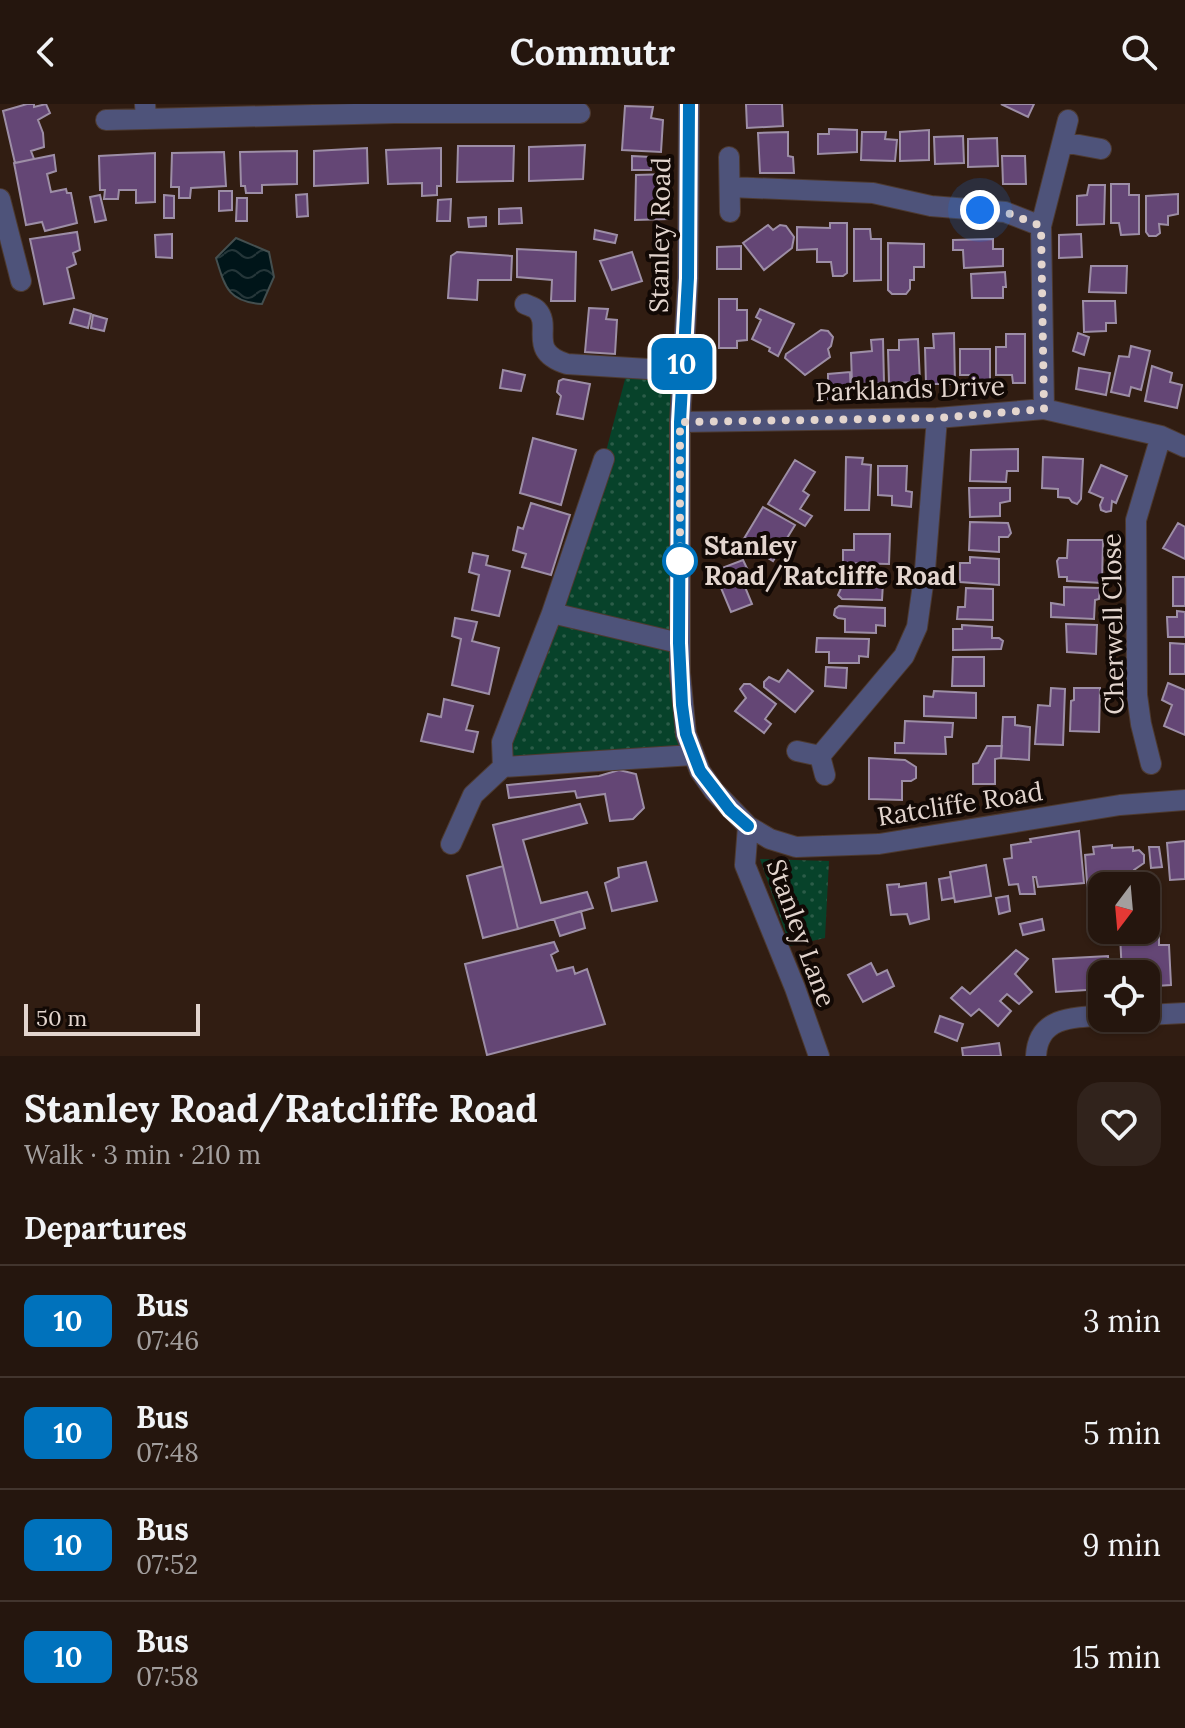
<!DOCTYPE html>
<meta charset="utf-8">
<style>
body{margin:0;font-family:Lora,serif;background:#31231c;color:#f1f3f6;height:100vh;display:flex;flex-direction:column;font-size:30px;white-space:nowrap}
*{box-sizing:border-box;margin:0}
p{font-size:26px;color:#a39f9e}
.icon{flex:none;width:44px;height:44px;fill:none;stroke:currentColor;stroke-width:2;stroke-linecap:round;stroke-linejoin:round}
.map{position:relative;height:952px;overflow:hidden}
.drawer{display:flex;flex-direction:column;background:#25160e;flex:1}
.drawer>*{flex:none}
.badge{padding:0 16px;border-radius:12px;font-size:28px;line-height:52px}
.needle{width:52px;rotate:196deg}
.buttons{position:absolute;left:1088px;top:768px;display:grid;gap:16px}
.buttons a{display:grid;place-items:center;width:72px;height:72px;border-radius:16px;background:#25160e;box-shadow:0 2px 6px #0004,0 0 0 2px #42352e;font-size:40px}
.scale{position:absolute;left:24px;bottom:20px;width:176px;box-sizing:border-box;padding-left:8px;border:4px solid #e3d5ce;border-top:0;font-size:22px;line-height:28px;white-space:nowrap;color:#e3d5ce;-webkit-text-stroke:6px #120905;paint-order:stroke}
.you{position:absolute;width:40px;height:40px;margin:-20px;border:6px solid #fff;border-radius:50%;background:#1a73e8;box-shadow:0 0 0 12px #1a73e833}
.map>.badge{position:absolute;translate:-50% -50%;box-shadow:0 0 0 4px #fff}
h2{padding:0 24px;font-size:30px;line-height:72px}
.round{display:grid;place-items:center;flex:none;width:84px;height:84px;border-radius:24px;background:#31231c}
.summary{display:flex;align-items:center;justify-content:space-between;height:136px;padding:0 24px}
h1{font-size:38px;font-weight:800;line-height:60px}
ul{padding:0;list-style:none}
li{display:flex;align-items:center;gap:24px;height:112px;padding:0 24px;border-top:2px solid #42352e}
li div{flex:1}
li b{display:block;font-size:30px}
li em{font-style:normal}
li .badge{min-width:88px;font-weight:700;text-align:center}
header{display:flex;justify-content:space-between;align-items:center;height:104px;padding:0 24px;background:#25160e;font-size:36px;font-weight:800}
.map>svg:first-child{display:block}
</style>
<header><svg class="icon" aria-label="back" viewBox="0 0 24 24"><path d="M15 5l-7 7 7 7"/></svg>Commutr<svg class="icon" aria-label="search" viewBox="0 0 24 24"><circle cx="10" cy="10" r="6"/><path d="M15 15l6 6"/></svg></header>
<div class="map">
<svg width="1185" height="952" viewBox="0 0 1185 952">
<defs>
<pattern id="grass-dots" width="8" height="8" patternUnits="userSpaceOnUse" patternTransform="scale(2)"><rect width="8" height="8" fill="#07422a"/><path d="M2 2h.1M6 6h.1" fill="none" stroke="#2b5c48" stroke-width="1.8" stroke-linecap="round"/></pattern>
<pattern id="water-waves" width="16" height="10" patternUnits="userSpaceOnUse" patternTransform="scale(2)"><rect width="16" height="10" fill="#001519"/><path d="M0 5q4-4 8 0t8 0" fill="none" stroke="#253639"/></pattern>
</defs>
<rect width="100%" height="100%" fill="#311d12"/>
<path fill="url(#grass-dots)" d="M628,264l53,3 -1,51 13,333 -190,12 101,-308z
M760,755l69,2 -4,77 -35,8z"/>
<path fill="url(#water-waves)" stroke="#444f4f" stroke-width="2" d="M236,134l33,14 5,25 -12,27c-34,-2 -37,-17 -46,-46z"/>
<path fill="#644675" stroke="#9d8ea6" stroke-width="2" d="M27,0h7v3l12,-3 4,9 -12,7 5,13 1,14 -13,4 3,8 -19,4 -12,-52z
M746,0h36l1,22 -36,2z
M1001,0h33l-6,13z
M625,2l28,1 -2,11 12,2 -2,32 -39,-2z
M829,25l28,1v22l-39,2v-20h11z
M929,26v30l-29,1v-29z
M788,28v24l5,1 1,16h-34l-2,-40z
M862,28h24l-1,7 12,1 -2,21 -34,-1z
M963,32l1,27 -29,1 -1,-27z
M997,34l1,28 -30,1v-28z
M585,41l-2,34 -54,2v-34z
M458,42h56l-1,35 -56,1z
M367,44l1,35 -54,3v-35z
M441,44v38h-4v9l-15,1v-13l-34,1 -2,-34z
M297,47v33l-35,1v8h-16l-1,-7h-4l-1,-34z
M224,48l2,34 -35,2 -1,10h-11v-11h-8l1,-34z
M155,49v49l-19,1v-13h-17l-1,9h-14l1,-9h-5l-1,-34z
M54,51l2,16 -9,3 4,18 15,-3 1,4h4l6,30 -32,8 -3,-9 -16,3 -12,-62z
M632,52l19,1v13h-19z
M1002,52h23l1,28h-23z
M669,70v45l-34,1 1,-45z
M1111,80h18v11h10v39l-18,1 -2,-12h-8z
M1089,81h16l-1,39 -27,1v-29l10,-1z
M219,87h13v19l-13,1z
M307,90l1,22 -11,1 -1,-22z
M1178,90v20l-10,2v9l-9,-1 1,9 -4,3h-7l-3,-4v-36z
M100,91l6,25 -11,2 -5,-25z
M164,91l10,1v22h-10z
M237,94h10v23h-11z
M451,95l-1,22h-13l1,-21z
M521,104l1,15 -23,1v-15z
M486,113v9l-17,1 -1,-9z
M830,119h17v50l-4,3h-10l-2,-14h-14v-13l-20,1v-23l33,1z
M768,121l5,5 7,-5 6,1 8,11 -2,11 -28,22 -21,-27z
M854,125h16l1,10h10v41l-27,1z
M595,126l22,5 -2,8 -21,-4z
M77,128l3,18 -7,3 3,11 -9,4 7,30 -30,6 -14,-65z
M172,130v24l-16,-1 -1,-22z
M1081,130l1,23 -23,1v-23z
M993,135v10h10v17l-39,2 -1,-18h-10v-10z
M888,139l36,1v23h-10v13h-4v9l-4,5h-14l-4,-4z
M741,142v23h-24v-22z
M517,145l59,3 -1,49h-24l1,-21 -35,-3z
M457,148l55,4 -1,24h-33l-1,20 -29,-2 3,-42z
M632,148l10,29 -30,9 -12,-29z
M1091,162h36l-1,27 -37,-1z
M1005,168l1,15h-3v11h-31l-1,-24z
M719,195h18v11h10v30l-10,1v7h-18z
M1083,197h32l1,22h-10v8l-22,1z
M589,204l19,1 -2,10 11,1 -2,34 -30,-2z
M74,205l17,5 -3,14 -18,-5z
M760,205l34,15 -16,32 -9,-5 1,-3 -18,-9 9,-19 -5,-3z
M93,211l14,4 -3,12 -13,-3z
M821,226l7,1 5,6 -2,9 -3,3 2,8 -25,18 -20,-17 1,-4z
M954,229l1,51h-29l-1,-36h9l-1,-14z
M1078,229l11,4 -5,18 -11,-4z
M1006,230h19v49h-12l-1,-8h-16v-28h10z
M883,235l1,44 -32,1 -1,-31 21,-2 -1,-11z
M918,235l2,43 -31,1 -1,-33h11v-10z
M1131,242l19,5 -9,39 -10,-3 -2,9 -18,-4 8,-36 10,1z
M960,245h30v31l-20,1v-6h-10z
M1152,262l20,7 -2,9 12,3 -5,23 -32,-7z
M1079,264l31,5 -4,22 -30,-6z
M503,266l22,5 -4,16 -21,-3z
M850,268l1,26 -23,1v-25z
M563,275l27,5 -7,35 -26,-5 4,-18 -4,-4 2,-11z
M533,334l43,12 -15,55 -41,-12z
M1018,345v22h-11l-1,11 -36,-1 1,-31z
M846,353l17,1 -1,6 9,1 -2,45h-24z
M1043,353l40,2 -2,40 -4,5 -5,-2 -3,-4 -11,-1v-8l-16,-1z
M795,356l20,12 -12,19 6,4 -9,14 12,7 -7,10 -37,-22z
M1101,361l26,11 -11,27 -4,-2 -1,10 -5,1 -5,-2 -1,-5 3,-7 -14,-6z
M878,362h29l-1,25 6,1 -1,15 -19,-2v-9l-14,-1z
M969,384h41v13l-10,2v13l-30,1z
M531,399l39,12 -19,60 -29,-8 4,-13 -13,-4 5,-23 5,2z
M763,403l32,18 -22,36 -31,-19z
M970,418l38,1 3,10 -3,4h-9v15l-30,-2z
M1178,419l7,4v32l-22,-11z
M854,430h36l-1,30 -46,-1v-13h11z
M1068,436h35l-1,43 -35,-2v-4h-8l-2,-16 2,-3h8z
M473,449l15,3 -2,9 24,6 -11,45 -27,-6 7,-35 -10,-3z
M970,453l29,2v26l-39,-3v-19h10z
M743,456l11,23 -9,4 7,17 -21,8 -17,-41z
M853,466l27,1v12h3l-1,17 -40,-1 -4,-4 4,-9h11z
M1173,473h12v29h-12z
M1064,483l36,1 -1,11 -4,1 -1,19 -43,-2v-14l13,2z
M966,484l27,1v31l-36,-1 1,-12h7z
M839,502l46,2v18l-9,-1v8l-31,-1v-13l-7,-1 -4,-3 1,-6z
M1177,507l8,1v25h-17l-1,-20h10z
M455,514l22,4 -5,19 27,7 -10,46 -37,-9 9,-46 -9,-3z
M1066,520l31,1 -1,29 -29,-2z
M962,521l30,2v11h7l4,3 -2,8 -48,1v-21h9z
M817,534l52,1 -1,18 -9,-1v7h-30v-11h-13z
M1170,539l15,1v30h-15z
M953,553h31v29h-32z
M826,563l21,1 -1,20 -21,-2z
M788,566l25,21 -18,21 -31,-25v-5l5,-5 10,5z
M1168,579l17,7v45l-21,-9 8,-21 -10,-5z
M744,580h6l26,20 -11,15 6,5 -7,9 -29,-22 11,-13 -6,-9z
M1051,584l14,1 -2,56 -28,-1 3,-39 12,1z
M1074,584h26l-1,44 -29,-1 1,-30 3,-1z
M934,587l42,2v25l-52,-2v-20l9,1z
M444,595l29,7 -7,24 12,2 -5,20 -52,-11 7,-27 13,3z
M1003,613h12v8l15,2 -1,33 -28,-2z
M905,617l48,2 -1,14h-7l1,17 -51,-1v-10h9z
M987,642h15l-1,12 -6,1v25h-22v-20l5,-1z
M869,654l36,2 11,7v11l-5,3h-9v19l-33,-1z
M619,666l17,4 8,34 -11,11 -23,2 -5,-27 -28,4 -2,-7 -66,7 -2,-13 92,-9z
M580,700l7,19 -64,17 18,63 46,-11 6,16 -75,21 -25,-104z
M1079,727l5,52 -46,4 -2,-10h-3l2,17h-15l-2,-10 -9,1 -5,-26 8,-1 -1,-13 20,-3 -1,-3z
M1185,737v38l-15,1 -3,-37z
M1112,741v3l21,-1v4l6,-1 5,5v8l-10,7 1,10h-7v6h-26v9l-14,1 -3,-41 9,-1 -1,-7z
M1149,743h10l3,20 -11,1z
M646,758l11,39 -45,10 -7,-28 14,-6 -1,-9z
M986,761l5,31 -36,6 -5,-30z
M503,762l15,63 -35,9 -16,-62z
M951,773l3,21 -12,2 -3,-21z
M926,779l3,36 -19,5 -3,-10 -16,1 -4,-30 12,-1v3z
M1008,792l2,15 -11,3 -3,-16z
M581,807l4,17 -25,8 -6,-17z
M1042,815l2,11 -21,5 -3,-11z
M1147,829h12v12h10l2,40 -15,1 -2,-18 -13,-1 1,7h-20l-2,-39 13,1 1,8h11z
M554,838l4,9 -7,4 6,16 16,-4 2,7 12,-5 18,55 -118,31 -22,-91z
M1016,846l12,9 -13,15 17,18 -13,12 -12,-10 -7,7 11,10 -13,15 -19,-17 -8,7 -20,-18 11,-11 8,7z
M1108,852l1,18h-7v15l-46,3 -3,-33z
M871,859l6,12 10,-5 7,16 -31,16 -15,-27z
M940,912l23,8 -6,17 -22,-9z
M999,939l2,13h-38l-1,-8z"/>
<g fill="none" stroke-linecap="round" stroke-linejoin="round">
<defs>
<path id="minor" d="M550,0l-1,9h31
M689,0l-1,174 -8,144v251l6,61 14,37 14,20 34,35 22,13 26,8 83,-3 241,-39 65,-5
M146,15l249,-6h154
M106,16l40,-1 -1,-15
M1063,38l38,7
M729,53l1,55
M730,83l143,6 58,13 74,6 36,14
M0,95l21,82
M525,200c4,2 9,3 12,6 16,17 -11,41 30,54l114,7
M1044,305l-3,-183 27,-106
M680,318l257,-4 107,-9 117,27 24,11
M604,355l-52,154 127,30
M797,647l23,5 5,19
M820,652l84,-100 13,-29 8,-57 12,-152
M1151,660l-10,-40 -4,-29 -1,-175 25,-84
M503,663l-1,-25 50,-129
M748,722l-3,39 50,123 24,68
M451,740l22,-49 30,-28 190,-12
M1146,911l39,-2
M1036,952c2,-38 34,-39 66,-40"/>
</defs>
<use href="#minor" stroke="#4d3a30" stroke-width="22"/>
<use href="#minor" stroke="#4e537a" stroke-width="20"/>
</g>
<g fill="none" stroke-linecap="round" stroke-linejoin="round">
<defs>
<path id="line" d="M689,0l-1,174 -8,144 -1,221 3,62 4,29 14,37 30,39 18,16"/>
</defs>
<use href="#line" stroke="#fff" stroke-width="18"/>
<use href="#line" stroke="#0072bc" stroke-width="12"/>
<path stroke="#e3d5ce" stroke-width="8" stroke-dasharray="0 14.4" d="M680,457v-139l257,-4 107,-9 -3,-183 -36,-14 -25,-2"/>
</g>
<circle fill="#fff" stroke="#0072bc" stroke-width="4" cx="680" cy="457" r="16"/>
<g text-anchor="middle" stroke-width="8" stroke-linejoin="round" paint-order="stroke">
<g font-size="26" fill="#e3d5ce" stroke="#120905">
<text transform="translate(660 131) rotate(-89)" y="9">Stanley Road</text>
<text transform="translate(910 285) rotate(-2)" y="9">Parklands Drive</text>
<text transform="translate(1113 520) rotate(-91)" y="9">Cherwell Close</text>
<text transform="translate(960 700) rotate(-9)" y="9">Ratcliffe Road</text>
<text transform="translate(801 829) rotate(70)" y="9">Stanley Lane</text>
</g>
<g font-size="26" font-weight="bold" fill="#e3d5ce" stroke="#120905" text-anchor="start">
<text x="704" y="451">Stanley<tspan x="704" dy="30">Road/Ratcliffe Road</tspan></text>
</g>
</g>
</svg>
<div class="buttons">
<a><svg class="needle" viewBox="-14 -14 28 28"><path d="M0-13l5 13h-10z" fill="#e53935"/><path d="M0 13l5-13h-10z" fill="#a39f9e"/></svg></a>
<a><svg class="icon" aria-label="locate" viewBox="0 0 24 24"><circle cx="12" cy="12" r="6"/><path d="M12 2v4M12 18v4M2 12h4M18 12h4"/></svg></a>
</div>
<div class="scale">50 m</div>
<div class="you" style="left:980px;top:106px"></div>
<b class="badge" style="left:682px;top:260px;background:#0072bc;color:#fff">10</b>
</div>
<section class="drawer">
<div class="summary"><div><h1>Stanley Road/Ratcliffe Road</h1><p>Walk · 3 min · 210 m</p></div><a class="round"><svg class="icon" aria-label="heart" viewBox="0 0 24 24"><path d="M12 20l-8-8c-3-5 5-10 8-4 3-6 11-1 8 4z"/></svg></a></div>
<h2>Departures</h2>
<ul>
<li><span class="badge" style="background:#0072bc;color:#fff">10</span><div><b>Bus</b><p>07:46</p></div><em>3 min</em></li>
<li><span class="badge" style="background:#0072bc;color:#fff">10</span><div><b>Bus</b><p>07:48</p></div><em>5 min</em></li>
<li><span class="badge" style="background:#0072bc;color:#fff">10</span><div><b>Bus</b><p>07:52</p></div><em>9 min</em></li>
<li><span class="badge" style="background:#0072bc;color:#fff">10</span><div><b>Bus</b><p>07:58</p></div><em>15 min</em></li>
</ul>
</section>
